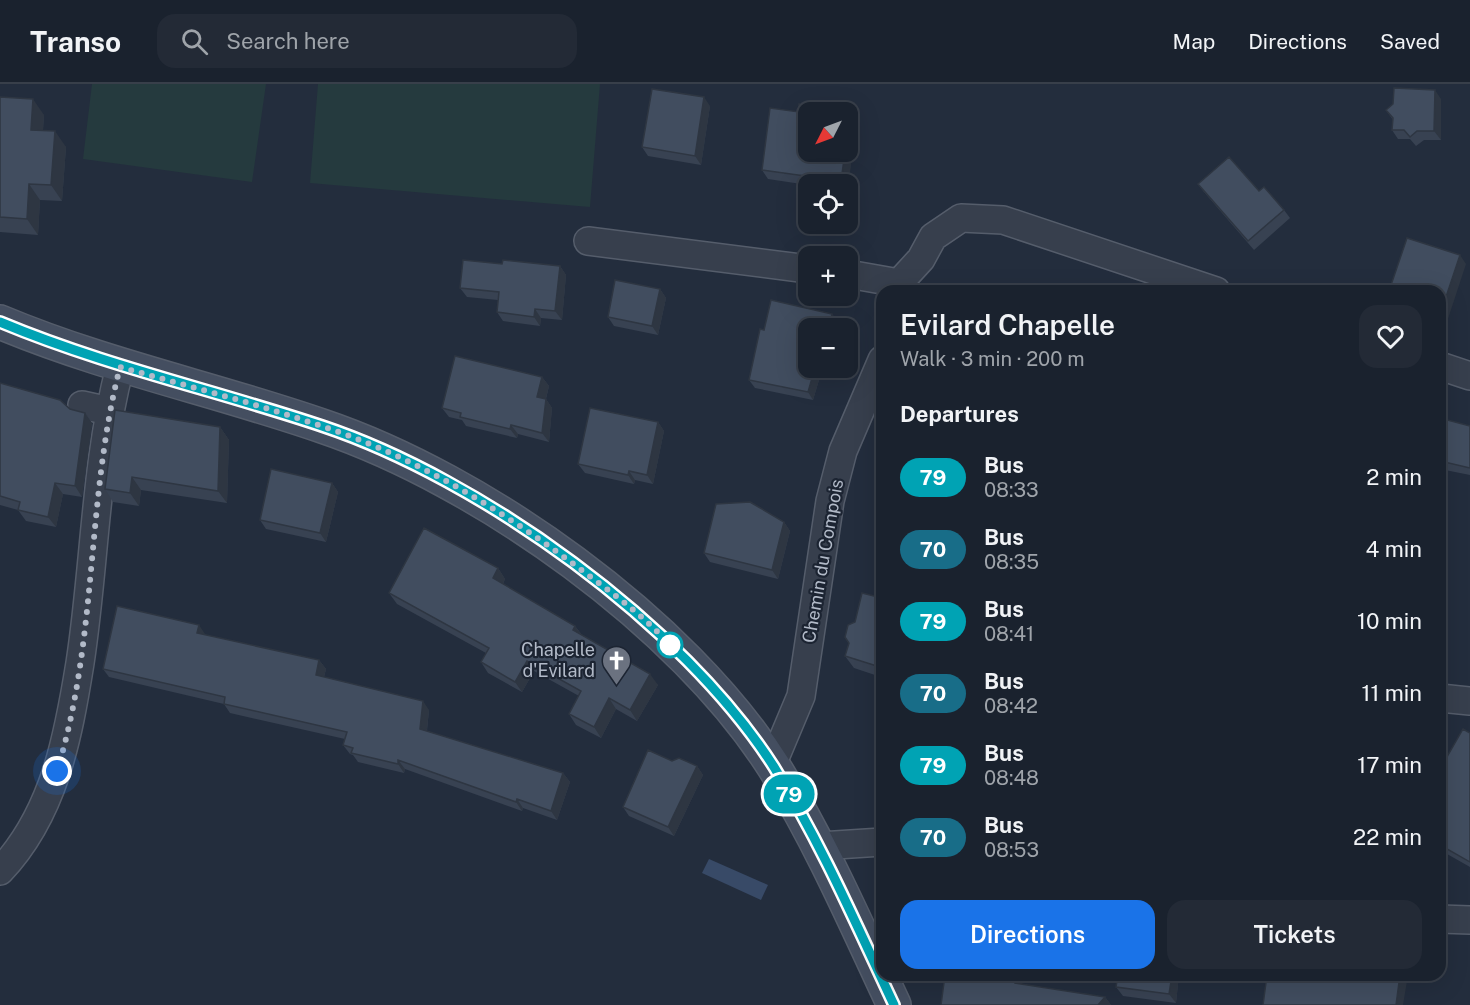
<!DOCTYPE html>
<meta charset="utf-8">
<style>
body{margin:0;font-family:"Public Sans",sans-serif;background:#232a36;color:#f1f3f6;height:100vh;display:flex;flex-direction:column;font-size:22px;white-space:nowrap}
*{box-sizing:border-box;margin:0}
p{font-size:20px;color:#9fa4aa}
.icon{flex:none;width:33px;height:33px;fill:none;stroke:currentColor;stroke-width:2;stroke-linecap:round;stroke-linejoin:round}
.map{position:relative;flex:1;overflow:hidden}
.side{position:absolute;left:876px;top:201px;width:570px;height:696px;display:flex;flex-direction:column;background:#1a222e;border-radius:18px;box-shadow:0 6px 24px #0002,0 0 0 2px #383f4a}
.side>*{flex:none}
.badge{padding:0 12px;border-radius:20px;font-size:21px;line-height:39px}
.needle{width:39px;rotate:228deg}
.fabs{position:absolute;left:798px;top:18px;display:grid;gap:12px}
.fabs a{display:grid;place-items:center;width:60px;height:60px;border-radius:12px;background:#1a222e;box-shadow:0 6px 24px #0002,0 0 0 2px #383f4a;font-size:30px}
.you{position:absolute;width:30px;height:30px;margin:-15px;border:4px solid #fff;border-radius:50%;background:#1a73e8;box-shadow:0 0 0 9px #1a73e833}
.map>.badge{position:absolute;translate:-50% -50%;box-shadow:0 0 0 3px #fff}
h2{padding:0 24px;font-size:22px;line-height:54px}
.round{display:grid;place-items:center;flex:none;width:63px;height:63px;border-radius:18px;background:#232a36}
.head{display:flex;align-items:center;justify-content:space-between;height:102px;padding:0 24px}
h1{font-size:28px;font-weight:600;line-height:45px}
.cta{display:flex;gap:12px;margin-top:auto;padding:12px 24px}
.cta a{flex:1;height:69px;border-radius:18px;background:#1a73e8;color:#fff;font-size:24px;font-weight:600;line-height:69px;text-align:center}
.cta a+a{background:#232a36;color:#f1f3f6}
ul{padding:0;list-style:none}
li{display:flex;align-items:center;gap:18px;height:72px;padding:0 24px}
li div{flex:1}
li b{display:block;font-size:22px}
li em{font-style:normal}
li .badge{min-width:66px;font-weight:700;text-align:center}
header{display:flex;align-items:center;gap:36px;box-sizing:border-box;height:84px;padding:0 30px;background:#1a222e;border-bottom:2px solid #383f4a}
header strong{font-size:28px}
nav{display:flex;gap:33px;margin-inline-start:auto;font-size:21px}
.search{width:420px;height:54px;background:#232a36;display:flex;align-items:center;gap:15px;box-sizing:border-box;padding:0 21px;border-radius:18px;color:#9fa4aa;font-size:22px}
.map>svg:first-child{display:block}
</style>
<header>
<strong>Transo</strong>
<div class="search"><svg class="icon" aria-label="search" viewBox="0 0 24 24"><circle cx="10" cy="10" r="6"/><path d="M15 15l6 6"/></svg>Search here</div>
<nav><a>Map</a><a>Directions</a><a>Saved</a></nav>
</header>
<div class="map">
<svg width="1470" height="921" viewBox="0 0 1470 921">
<rect width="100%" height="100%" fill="#232d3d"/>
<path fill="#253a3e" d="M92,0h174l-14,98 -169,-23z
M318,0h282l-10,123 -280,-24z"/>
<path fill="#384a67" d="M709,775l59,26 -7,15 -59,-27z"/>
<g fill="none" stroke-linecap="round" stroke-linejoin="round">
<defs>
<path id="street" d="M588,157l220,28
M848,190l51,9
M899,207v-8l22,-24 12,-22 28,-19 42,2 213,71
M1440,282l30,10
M82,321l27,6
M1440,614l30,3
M772,681l29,-69 29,-195 13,-50 39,-91
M820,762l62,-4
M0,787c54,-57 68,-133 80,-208 15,-98 15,-200 40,-296
M1440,835l30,1"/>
<path id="secondary" d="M0,238c105,44 215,67 322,104 160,54 361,197 452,341 47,76 82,157 120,238"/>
</defs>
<use href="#street" stroke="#555d6b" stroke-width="30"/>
<use href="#secondary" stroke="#555d6b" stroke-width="36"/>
<use href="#street" stroke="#373f4d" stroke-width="27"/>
<use href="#secondary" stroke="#444e60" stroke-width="33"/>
</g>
<path fill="#384252" d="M0,13l44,18 -1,15 23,17 -4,54 -22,-1 -2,35 -38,-3z
M1441,15v41h-17l-8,6 -6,-7h-12l-6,-9 1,-10 -7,-10z
M710,22l-9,59 -53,-9 -6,-9z
M854,35l-2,10 3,4 -7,51 -40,1 -40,-6 -6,-9z
M1198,100l61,7 25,19 6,8 -36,32 -50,-58z
M502,180l58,2 6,9 -4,45 -21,-2 -1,8 -37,-5 -6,-9 1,-12 -31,-3 -7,-9z
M660,205l6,9 -8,37 -44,-9 -6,-9z
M832,230l6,8 -2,6h-28v40h20l-1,3 -5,-1 -9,30 -58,-12 -6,-8 15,-50z
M542,293l7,9 -3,13 6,9 -3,34 -31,-8 -1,4 -51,-12 -4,-6 -13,-3 -7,-9z
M0,299l70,26 15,4 7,10 -10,74 -19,-3 -7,33 -30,-6 -8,-11 -18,-5z
M1440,334l30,8v49l-30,-6z
M658,338l6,9 -11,53 -18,-4 -1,4 -49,-11 -7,-9z
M220,343l9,13 -2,63 -86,-13 -2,16 -26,-4 -8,-13z
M332,399l6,9 -12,50 -60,-13 -6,-9z
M784,438l6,9 -12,48 -68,-17 -6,-9z
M498,484l7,11 -2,5 72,42 7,9 76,50 -21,36 -21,-12 -15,29 -25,-13 -7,-11 10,-18 -45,-25 -12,21 -34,-19 -7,-11 5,-9 -89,-49 -8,-11z
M882,514v89l-5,-8 1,-3 -24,-8 -9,-12 10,-34z
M1440,543l7,10 -7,7z
M205,550v1l114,25 7,9 -2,8 105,33 -2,21 136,42 7,9 -13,38 -34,-12 -1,3 -117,-42 -1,4 -46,-11 -5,-7 -3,-1 -7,-9 2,-6 -115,-26 -6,-9 -115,-27 -6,-8z
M1470,649v134l-30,-17v-81z
M672,677l25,5 6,9 -29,61 -45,-20 -6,-9z
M936,891h87l-1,9 83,13 6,8h-170l4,-26 -7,-1z
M1179,891l-3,28 -53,-7 -7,-9z"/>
<path fill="#2e3642" d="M1435,6l6,9v41l-7,-9z
M704,13l6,9 -9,59 -6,-9z
M33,15l11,16 -2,31 -11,-16z
M847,26l7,9 -2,10 3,4 -7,55v-4h-4l-3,-3 4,-29h3z
M55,47l11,16 -4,54 -11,-16z
M29,100l11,16 -2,35 -11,-16z
M1460,171l6,9 -22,67 -4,-5v-11z
M560,182l6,9 -4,45 -7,-9z
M660,205l6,9 -8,37 -6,-9z
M535,225l6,9 -1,8 -6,-9z
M832,230l6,8 -2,6h-7z
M815,284h5l2,2 -9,30 -5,-8z
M542,293l7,9 -5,20 -7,-9z
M546,315l6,9 -3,34 -7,-9z
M85,329l7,10 -10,74 -7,-11z
M658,338l6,9 -11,53 -6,-9z
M511,341l7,9 -1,4 -7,-9z
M220,343l9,13 -2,63 -9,-12z
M629,387l6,9 -1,4 -6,-9z
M132,393l9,13 -2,16 -9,-13z
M55,399l8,11 -7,33 -8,-10z
M332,399l6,9 -12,50 -6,-9z
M784,438l6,9 -12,48 -6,-9z
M498,484l7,11 -5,10 -7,-11z
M199,541l6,9 -2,8 -6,-9z
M575,542l8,11 -10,-7z
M319,576l7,9 -4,15 -6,-9z
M527,577l7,10 -12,21 -7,-10z
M650,590l8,11 -21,36 -7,-11z
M609,614l7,11 -15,29 -7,-11z
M423,617l6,9 -3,28 -6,-9z
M398,676l7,9 -1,4 -6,-9z
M697,682l6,9 -29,61 -6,-9z
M563,689l7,9 -13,38 -6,-9z
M517,715l6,9 -1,3 -6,-9z
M1016,891h7l-1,17 -7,-9z
M1172,891h7l-3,28 -7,-9z
M1400,891h8l-5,30h-7z
M1105,913l6,8h-13z"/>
<path fill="#414d5f" stroke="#2e3642" stroke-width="1.5" d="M1394,4l41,2 -1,41h-17l-7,6 -6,-7h-12l1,-12 -7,-8 7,-6z
M652,5l52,8 -9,59 -53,-9z
M0,13l33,2 -2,31 24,1 -4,54 -22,-1 -2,35 -27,-2z
M799,20l48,6v2h-39v40h37l-4,29 -79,-11 8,-62 29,4z
M1229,73l30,34 5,-4 20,23 -36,31 -50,-57z
M1407,154l53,17 -20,60v-24h-51z
M463,176l39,4 1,-4 57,6 -5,45 -20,-2 -1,8 -37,-5 2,-20 -39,-4z
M615,196l45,9 -8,37 -44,-9z
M771,216l61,14 -3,14h-21v40h7l-7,24 -59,-12 11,-51 4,1z
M455,272l87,21 -5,20 9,2 -4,34 -31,-8 -1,4 -50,-12 1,-4 -19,-5z
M0,299l60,17 10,9 15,4 -10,73 -20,-3 -7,34 -30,-7 2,-8 -20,-6z
M590,324l68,14 -11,53 -18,-4 -1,4 -50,-11z
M115,326l105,17 -2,64 -86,-14 -2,16 -25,-4z
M1440,334l30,8v42l-30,-7z
M271,385l61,14 -12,50 -60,-13z
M750,418l34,20 -12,48 -68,-17 12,-49z
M424,444l74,40 -5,10 82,48 -2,4 77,44 -20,36 -21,-12 -15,29 -25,-13 12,-23 -54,-30 -12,21 -34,-20 8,-14 -100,-55z
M862,509l20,5v83l-5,-2 3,-12 -35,-11 4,-13 -4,-6 3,-12 7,-3z
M117,522l82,19 -2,8 122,27 -3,15 107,26 -3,28 143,44 -12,38 -34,-12 -1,3 -118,-42v4l-47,-11 2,-5 -10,-3 4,-13 -123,-28 1,-7 -122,-28z
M1463,645l7,4v129l-30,-17v-76z
M648,666l24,11 7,-3 18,8 -29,61 -45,-20z
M945,891h71l-1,8 90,14 -7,8h-157z
M1118,891h54l-3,19 -53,-7z
M1267,891h133l-4,30h-133z"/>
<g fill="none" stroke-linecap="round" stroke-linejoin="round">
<defs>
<path id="line" d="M0,238c105,44 215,68 322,104 159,53 361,198 452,341 47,76 82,157 120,238"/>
</defs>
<use href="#line" stroke="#fff" stroke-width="14"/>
<use href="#line" stroke="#00a3b4" stroke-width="9"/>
<path stroke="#b2bac8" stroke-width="6" stroke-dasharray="0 10.8" d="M57,687c41,-132 29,-272 63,-404 67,19 135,36 201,59 93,30 181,84 259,143 31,23 64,47 90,76"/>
</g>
<defs>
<symbol id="church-pin" viewBox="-11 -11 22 30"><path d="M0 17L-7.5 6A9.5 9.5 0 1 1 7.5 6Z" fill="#6b7280" stroke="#1c2432"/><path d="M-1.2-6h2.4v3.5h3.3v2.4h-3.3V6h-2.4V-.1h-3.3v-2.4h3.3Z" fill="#fff"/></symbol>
</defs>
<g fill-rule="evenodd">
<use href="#church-pin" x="600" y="560" width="33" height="45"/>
</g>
<circle fill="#fff" stroke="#00a3b4" stroke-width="3" cx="670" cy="561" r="12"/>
<g text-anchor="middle" stroke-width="4.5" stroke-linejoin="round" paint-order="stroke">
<g font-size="18" fill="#b2bac8" stroke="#1c2432">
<text transform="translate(823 477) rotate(-80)" y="6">Chemin du Compois</text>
</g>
<g font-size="18" fill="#b2bac8" stroke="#1c2432" text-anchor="end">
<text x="595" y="572">Chapelle<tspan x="595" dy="21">d'Evilard</tspan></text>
</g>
</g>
</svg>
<div class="fabs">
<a><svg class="needle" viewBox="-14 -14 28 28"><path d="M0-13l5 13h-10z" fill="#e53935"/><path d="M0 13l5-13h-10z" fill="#9fa4aa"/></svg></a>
<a><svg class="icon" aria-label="locate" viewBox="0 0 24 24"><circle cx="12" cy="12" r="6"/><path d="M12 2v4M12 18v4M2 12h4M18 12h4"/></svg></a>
<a>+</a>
<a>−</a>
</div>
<div class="you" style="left:57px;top:687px"></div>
<b class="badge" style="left:789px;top:710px;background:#00a3b4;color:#fff">79</b>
<section class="side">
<div class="head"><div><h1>Evilard Chapelle</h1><p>Walk · 3 min · 200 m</p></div><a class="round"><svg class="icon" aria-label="heart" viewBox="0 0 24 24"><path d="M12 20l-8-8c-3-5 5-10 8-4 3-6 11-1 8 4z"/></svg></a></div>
<h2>Departures</h2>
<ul>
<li><span class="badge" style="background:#00a3b4;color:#fff">79</span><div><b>Bus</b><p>08:33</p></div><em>2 min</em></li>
<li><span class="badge" style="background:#186d88;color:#fff">70</span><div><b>Bus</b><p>08:35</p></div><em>4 min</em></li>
<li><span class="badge" style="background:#00a3b4;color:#fff">79</span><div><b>Bus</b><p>08:41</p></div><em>10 min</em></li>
<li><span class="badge" style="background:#186d88;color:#fff">70</span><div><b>Bus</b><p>08:42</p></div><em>11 min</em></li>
<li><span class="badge" style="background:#00a3b4;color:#fff">79</span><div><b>Bus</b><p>08:48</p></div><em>17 min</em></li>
<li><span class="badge" style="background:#186d88;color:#fff">70</span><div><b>Bus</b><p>08:53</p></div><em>22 min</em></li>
</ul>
<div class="cta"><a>Directions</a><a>Tickets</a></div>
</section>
</div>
